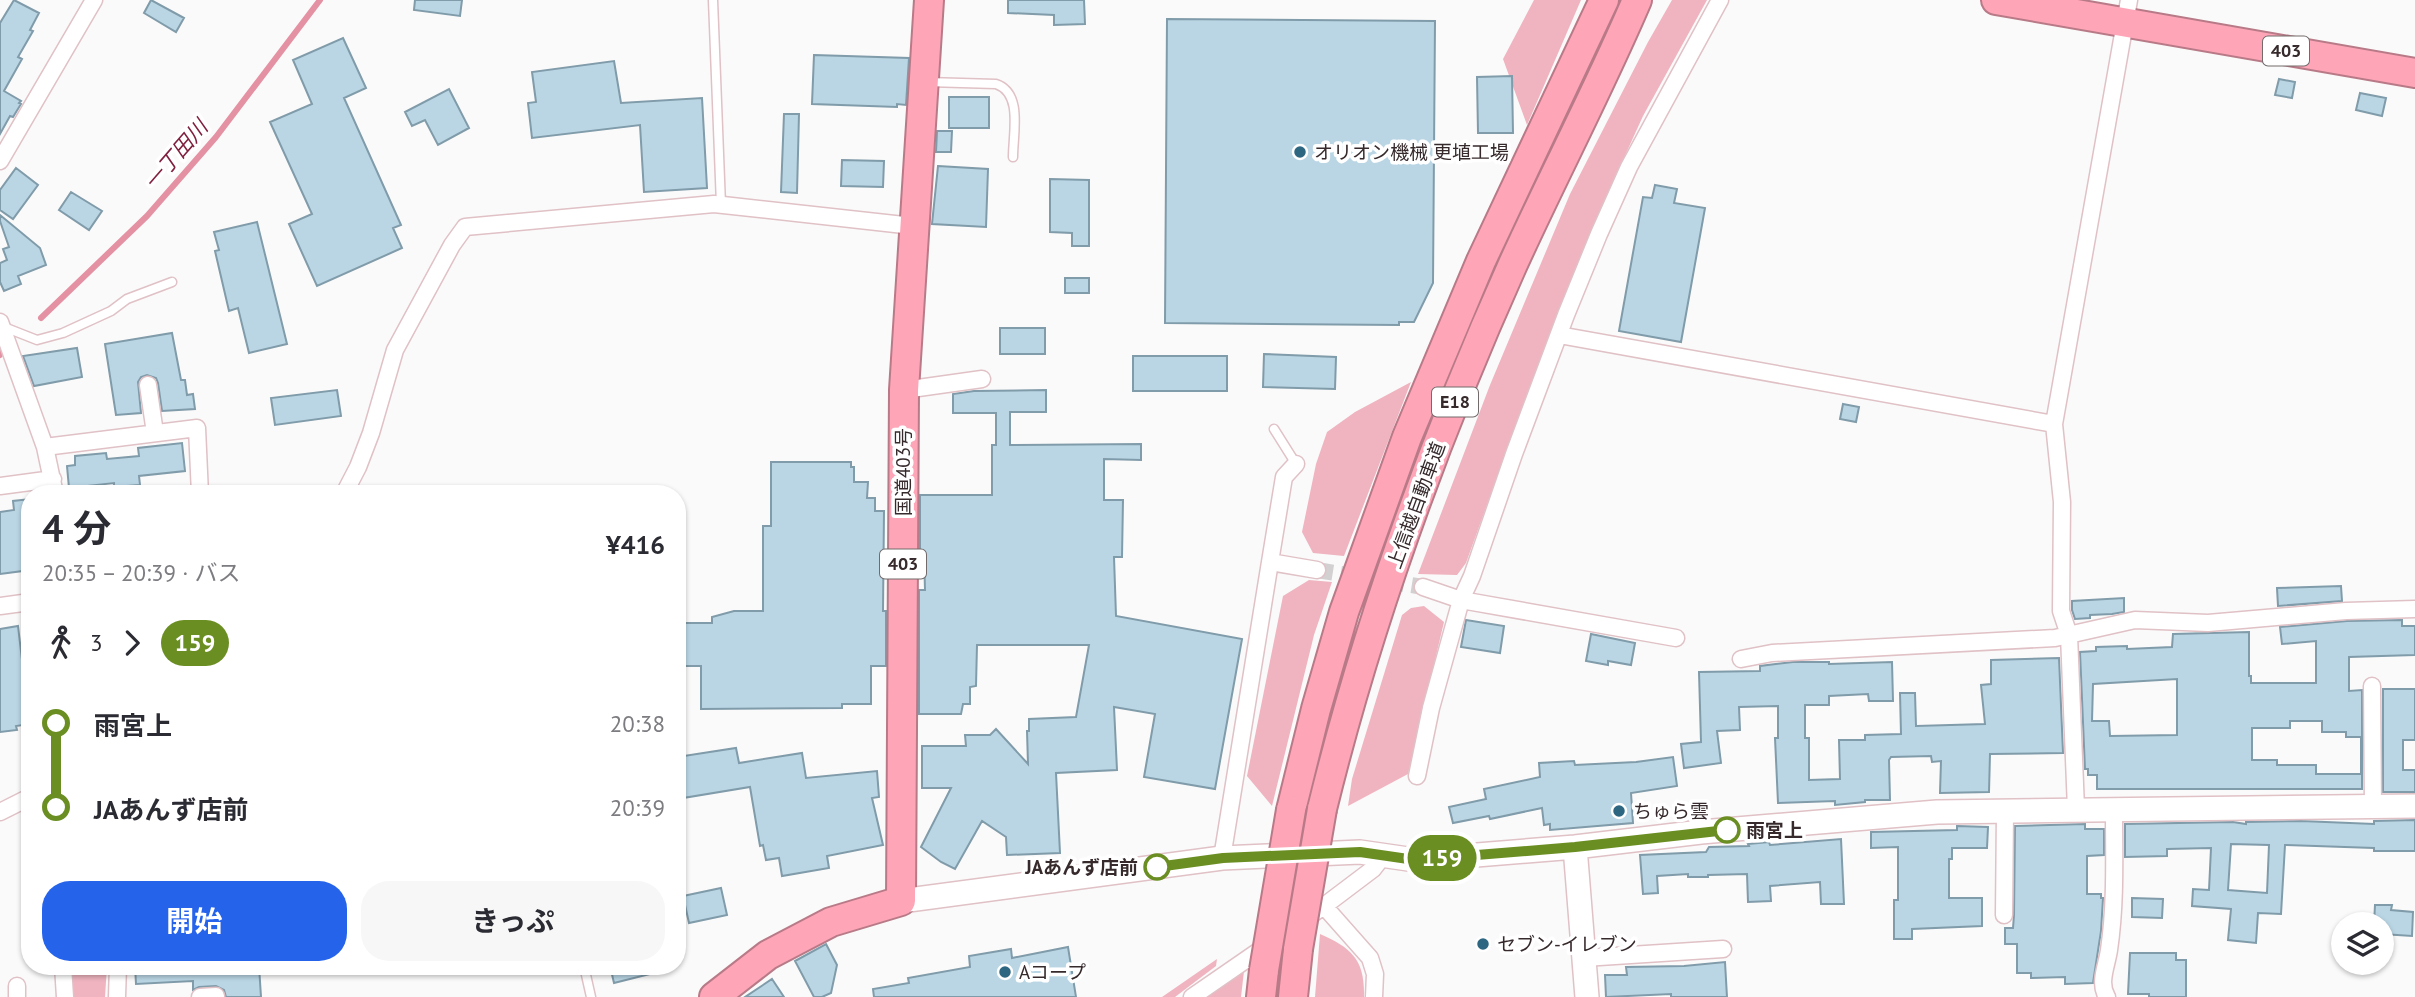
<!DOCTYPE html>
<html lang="ja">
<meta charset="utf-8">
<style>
body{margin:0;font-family:"PT Sans","Noto Sans JP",sans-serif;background:#f7f7f7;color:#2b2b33;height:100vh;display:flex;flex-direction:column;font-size:26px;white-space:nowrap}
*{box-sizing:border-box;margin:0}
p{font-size:23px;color:#7c7c81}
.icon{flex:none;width:38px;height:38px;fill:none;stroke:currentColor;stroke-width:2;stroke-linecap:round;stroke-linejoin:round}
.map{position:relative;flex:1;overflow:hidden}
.panel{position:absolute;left:21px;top:485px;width:665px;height:490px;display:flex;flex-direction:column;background:#fff;border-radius:28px;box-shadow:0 2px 5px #0004}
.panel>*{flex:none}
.badge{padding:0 14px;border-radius:23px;font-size:24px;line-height:46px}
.buttons{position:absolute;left:2331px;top:912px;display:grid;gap:14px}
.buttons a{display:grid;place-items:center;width:63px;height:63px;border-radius:50%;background:#fff;box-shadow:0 2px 5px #0004;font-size:35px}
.map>.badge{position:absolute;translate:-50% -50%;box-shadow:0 0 0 4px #fff}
.legs{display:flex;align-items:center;gap:10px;height:77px;padding:0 21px;font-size:23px}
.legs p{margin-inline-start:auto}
.head{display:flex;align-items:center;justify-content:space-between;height:119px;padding:0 21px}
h1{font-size:38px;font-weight:700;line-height:52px}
.primary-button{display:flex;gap:14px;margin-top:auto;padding:14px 21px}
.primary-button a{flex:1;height:80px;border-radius:28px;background:#2563eb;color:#fff;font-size:28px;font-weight:700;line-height:80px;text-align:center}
.primary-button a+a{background:#f7f7f7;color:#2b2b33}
ul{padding:0 21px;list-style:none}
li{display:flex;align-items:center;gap:24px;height:84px;font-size:26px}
li i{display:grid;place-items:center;width:10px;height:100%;margin:0 9px;background:currentColor}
li i::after{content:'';width:18px;height:18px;margin:-9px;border:5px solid;border-radius:50%;background:#fff}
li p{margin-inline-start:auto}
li:first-child i{background:linear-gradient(#0000 50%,currentColor 0)}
li:last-child i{background:linear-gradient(currentColor 50%,#0000 0)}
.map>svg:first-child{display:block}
</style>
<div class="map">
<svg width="2415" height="997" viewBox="0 0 2415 997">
<rect width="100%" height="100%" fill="#fafafa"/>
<path fill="#efb4bf" d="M1534,0h47l-54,125 -24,-66z
M1672,0h35l-64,116 -40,88 -76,190 -61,169 -9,12 -39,-1 72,-189 80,-191 78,-152z
M1411,382l-67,174 -31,-3 -11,-21 14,-68 11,-32 28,-20z
M1309,580l23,2 -18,53 -42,171 -25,-30 36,-180z
M1424,606l20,16 -36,152 -60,32 4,-27 50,-164 9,-7z
M1320,934c32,14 45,26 44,63h-49z
M1217,959l-1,7 -41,31h-13z
M71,966h36l-2,31h-33z
M1244,971l-3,26h-37z"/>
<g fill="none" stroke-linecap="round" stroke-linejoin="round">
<path stroke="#e491a3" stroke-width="6" d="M41,318l106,-102 69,-79 104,-137
M0,355l1,-2"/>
</g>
<path fill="#bad6e5" stroke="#809ba9" stroke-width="2" fill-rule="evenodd" d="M14,0l25,13 -9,17 3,1 -15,26 4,2 -18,32 17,10 -2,2 2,1 -8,13 -3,-1 -10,18v-111z
M151,0l33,18 -8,14 -32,-19z
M415,0h47l-2,16 -46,-6z
M1008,0h76l1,24 -31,1v-10l-46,-2z
M1167,19l268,2 -2,262 -19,39h-15v3l-234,-2z
M343,38l23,50 -22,10 57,127 -8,3 9,20 -85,38 -28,-62 23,-10 -42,-92 42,-18 -19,-44z
M814,55l95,3 -3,47 -9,-1v3l-85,-3z
M614,61l7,42 81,-5 5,90 -63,4 -4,-67 -108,13 -4,-35 8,-1 -4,-30z
M1512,76l1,57h-35l-1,-56z
M2279,79l16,3 -3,16 -17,-3z
M449,89l20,39 -31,17 -13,-25 -13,6 -7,-14z
M2360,93l26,5 -4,18 -26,-6z
M949,97h40v31h-40z
M784,114h15l-2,79 -16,-1z
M937,131h15l-1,21h-15z
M842,160l42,1 -1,26 -42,-1z
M938,166l50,3 -2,58 -54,-3z
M16,168l22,17 -25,34 -13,-9v-20z
M1050,179l39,1v66h-17v-13l-22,-1z
M1655,185l22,4 -3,14 31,5 -24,134 -62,-11 24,-134 9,1z
M71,192l31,19 -13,19 -30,-20z
M0,215l40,33 6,17 -28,11 3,8 -17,7 -4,-9v-19l7,-3 -4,-11 6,-2 -9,-26z
M257,222l30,122 -38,9 -11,-45 -9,3 -14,-60 4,-1 -5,-18z
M1065,278h24v15h-24z
M1000,328h45v26h-45z
M172,333l9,47h4l2,15 6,-1 2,15 -33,2 -4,-28 -2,-5 -9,-3 -6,2 -3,5 3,31 -25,2 -11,-71z
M77,348l5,29 -48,9 -11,-30z
M1264,354l72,3 -1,32 -72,-2z
M1133,356h94v35h-94z
M337,390l4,26 -66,9 -4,-27z
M1046,390v22h-36v33l131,-1v16l-37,-1v41h19l-1,57h-8l2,59 126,23 -27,150 -71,-12 11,-63 -41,-7 3,63 -61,3 4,80 -53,2 -1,-18 -24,-16 -27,48 -14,-7 -20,-15 30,-59h-29v-42h44l-1,-11h25l6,-6 32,35 -1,-33h2v-12l47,-2 13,-72h-112l-1,41 -6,1v17h-7l-2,10h-42v-124h6l-1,-36h-4v-59h72v-50h4v-32h-43v-19l21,-3z
M1843,404l16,3 -3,15 -16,-3z
M182,443l3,28 -46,5 1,9 -26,2v-4l-45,5 -2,-22 8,-1v-9l31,-3 1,6 32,-3 -1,-8z
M771,462h80v5h3v15h14l-1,16h8v13h9l-1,100h3v55h-15v38h-29v4l-141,1v-43h-24v-43h35v-6l22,-6h29v-85h8z
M30,499v71l-30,4v-62l14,-2 -1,-9z
M2341,586l1,15 -64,5 -1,-18z
M2124,598v14l-12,2 -22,1v3l-15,1 -3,-9v-9z
M1466,620l38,6 -4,27 -39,-6z
M2402,620v6h13v29l-66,2v34l13,-1v99h-265v-14h-9v-6h-3l-5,-117 16,-1v-4l31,-1v3l45,-2 1,-13 76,-2v44h2v7h65v-42l-34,3 -2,-17 67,-6zM2177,679v56l-67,1 -1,-15h-17l1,-37zM2290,721h32v11h24v5h15v37h-45v-9h-39v-5h-25v-32h38z
M18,626l5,42 5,-1 2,57 -14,2 1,4 -17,2v-103z
M1591,634l44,9 -4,22 -23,-4v4l-22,-4z
M2059,658l4,95 -73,1 -1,38 -49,1 1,-32 -9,1 -1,-6 -40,1 -2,3 1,40h-25v2l-30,3v-4l-57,2 -3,-65h3v-32l-39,1 1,23 -23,1 4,32 -37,5 -3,-24 20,-2 -2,-70 61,-1v-5l33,-4h36v2l63,-2 1,39h-24l-1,-7 -39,2v9h-24v33h4v42l31,-1 -1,-39h26v-5l36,-1 -1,-41h15l1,33 69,-2 -4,-39 10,-1v-24z
M2383,689h32v51h-12v30h12v22h-32z
M736,748l3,15 63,-10 4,25 71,-7 2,26 -7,1 11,47 -56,11 2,12 -47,8 -3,-18 -13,2 -3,-15 -3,1 -10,-59 -67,11 -6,-41z
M1673,757l4,29 -46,7 2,30 -83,7v-6l-6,1 -2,-17 -52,11 -1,-3 -36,7 -4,-16 37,-8 -2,-10 56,-12 -1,-14 35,-2 1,4 61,-3z
M2415,820v31h-41v-3l-89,-3 -4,69 -23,-1 -2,30 -28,-3 3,-31 -39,-3 1,-17 16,1 2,-42 -44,1v7l-42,1v-33l108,-2 13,2v-2l55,-1 73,3v-3zM2231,844l38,1 -2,48 -39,-3z
M2085,824v5h19v26l-17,1v38h14v4h2l-2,33 -8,52 -28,1v-7l-34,1v-5h-14v-29h-12v-16h8l1,-13 1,-89z
M1957,826l31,1 -1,21h-35v11h-3v39h33v28l-70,3v10h-18v-39h4v-53l-27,1v-16l86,-2z
M1841,839l3,65h-23l-1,-22 -50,4 1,15 -23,1 -1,-28 -39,1v2h-20v-3l-31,2 1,17 -15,1 -3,-39 66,-3 3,-5 40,-1 -1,-2 21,-2 1,3z
M721,888l6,27 -38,8 -6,-27z
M2132,898l31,1 -1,19 -30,-1z
M2375,905h17l-1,5 22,2 -1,24 -30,-2v-10h-8z
M826,944l11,21 -6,28 -9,4h-8l-19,-36z
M1068,947l8,50h-202l-1,-8 36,-6 -1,-5 62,-11 -1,-11 42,-7 1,9z
M2130,953h46v7h10v37h-37v-3h-21z
M1725,962l2,35h-56v-3l-65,3 -1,-22h22l-1,-8 58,-1z
M135,966h124l2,31h-35l-2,-7 -8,-4 -17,1 -6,3v-9l-57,3z
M610,966h48v6l-44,11z
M772,979l12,18h-39z"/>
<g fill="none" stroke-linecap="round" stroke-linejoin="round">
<path stroke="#d3d0d1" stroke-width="16" stroke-dasharray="16 8" stroke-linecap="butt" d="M1317,570l106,17"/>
<defs>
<path id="lane" d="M713,0l8,205
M927,82l69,2c27,9 17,49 17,73
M4,327l33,13 26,-7 48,-22 16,-12 45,-17
M1274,429l22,35
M584,966l7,31"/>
<path id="street" d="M0,161l94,-161
M0,322l45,125 10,47
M1559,335l495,89
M148,385l7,48
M904,390l78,-11
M45,447l152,-19 3,66
M0,486l53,-7
M344,494l14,-27 13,-34 24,-83 57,-105 13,-18 249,-23 199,22
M1270,562l14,-85 12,-13
M1423,587l38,13 11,-24 42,-122 52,-139 33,-81 30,-67 91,-167
M0,606l30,-4
M1741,659l31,-6 283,-15 80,-18 73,3 138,-12 69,-2
M2372,686l1,121
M1417,776l14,-68 30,-108 215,38
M2076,809l-7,-174 -8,-24 1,-109 -8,-78 75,-424
M0,812l30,-15
M1222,858l48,-296 47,8
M1324,906l46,52 5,16 -1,23
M2004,915l1,-105
M1584,958l139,-9
M63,966l2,31
M17,986v11
M117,997l1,-31
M200,997l16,-1
M1192,997l132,-91 49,-37 10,-13
M2107,997c-9,-14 0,-32 2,-47 7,-47 5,-95 5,-141"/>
<path id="secondary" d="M1575,847l12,150
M901,901l321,-43 138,-6 55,8 160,-13 126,-15 236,-20 478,-6"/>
<path id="highway" d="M1996,0l419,73
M1322,809c46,-188 112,-369 191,-545 40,-88 86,-175 124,-264
M1291,810l25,-101 28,-97 63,-175 74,-176 123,-261
M714,997l54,-42 63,-33 70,-21 3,-511 25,-390
M1261,997l3,-27
M1293,997l5,-48"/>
</defs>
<use href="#lane" stroke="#e0c1c6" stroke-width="11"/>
<use href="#street" stroke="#e0c1c6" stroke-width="19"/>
<use href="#secondary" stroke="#e0c1c6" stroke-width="26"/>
<use href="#highway" stroke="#b87a87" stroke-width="32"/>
<use href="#lane" stroke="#fff" stroke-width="8"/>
<use href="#street" stroke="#fff" stroke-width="16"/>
<use href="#secondary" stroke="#fff" stroke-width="23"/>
<use href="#highway" stroke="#fea5b8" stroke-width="28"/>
<defs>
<path id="highway-bridge" d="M1298,949l24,-140
M1264,970l27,-160"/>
</defs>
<use href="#highway-bridge" stroke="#b87a87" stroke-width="32" stroke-linecap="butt"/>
<use href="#highway-bridge" stroke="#fea5b8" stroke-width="28"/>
</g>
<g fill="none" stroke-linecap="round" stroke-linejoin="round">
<defs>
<path id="line-1" d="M1157,867l66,-9 137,-6 55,8 160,-13 152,-17"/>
</defs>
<use href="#line-1" stroke="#fff" stroke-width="16"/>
<use href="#line-1" stroke="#6b8e23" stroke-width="10"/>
</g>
<g fill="#2d6680" stroke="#fff" stroke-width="2.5">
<circle cx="1300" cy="152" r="7"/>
<circle cx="1619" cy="811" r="7"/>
<circle cx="1483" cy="944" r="7"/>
<circle cx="1005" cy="972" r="7"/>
</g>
<g fill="#fff" stroke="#6b8e23" stroke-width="3.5">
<circle cx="1727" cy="830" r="12"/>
<circle cx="1157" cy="867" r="12"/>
</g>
<g text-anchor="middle" stroke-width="7" stroke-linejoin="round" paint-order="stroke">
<g fill="#fff" stroke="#726a6b" stroke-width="2">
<rect x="2263" y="36.5" width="46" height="29" rx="5"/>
<rect x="1432" y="387.5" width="46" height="29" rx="5"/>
<rect x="880" y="549.5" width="46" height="29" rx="5"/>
</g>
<g font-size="18" font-weight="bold" fill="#362a2c">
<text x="2286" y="57">403</text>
<text x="1455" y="408">E18</text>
<text x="903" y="570">403</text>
</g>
<g font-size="19" fill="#362a2c" stroke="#fff" text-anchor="start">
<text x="1314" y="159">オリオン機械 更埴工場</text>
<text x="1633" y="818">ちゅら雲</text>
<text x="1497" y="951">セブン-イレブン</text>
<text x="1019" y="979">Aコープ</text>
</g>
<g font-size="19" fill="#362a2c" stroke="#fff">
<text transform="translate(903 472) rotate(-90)" y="7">国道403号</text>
<text transform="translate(1416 505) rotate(-70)" y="7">上信越自動車道</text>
</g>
<g font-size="19" font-weight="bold" fill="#362a2c" stroke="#fff" text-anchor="start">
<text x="1746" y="837">雨宮上</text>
<text x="1138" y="874" text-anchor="end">JAあんず店前</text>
</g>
<g font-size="21" font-style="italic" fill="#80203f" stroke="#fff">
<text transform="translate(176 155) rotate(-49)" y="7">一丁田川</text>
</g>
</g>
</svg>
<div class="buttons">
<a><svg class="icon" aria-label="layers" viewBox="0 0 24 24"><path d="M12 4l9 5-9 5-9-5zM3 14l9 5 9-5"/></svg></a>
</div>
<b class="badge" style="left:1442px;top:858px;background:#6b8e23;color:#fff">159</b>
<section class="panel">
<div class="head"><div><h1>4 分</h1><p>20:35 – 20:39 · バス</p></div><b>¥416</b></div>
<div class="legs"><svg class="icon" aria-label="walk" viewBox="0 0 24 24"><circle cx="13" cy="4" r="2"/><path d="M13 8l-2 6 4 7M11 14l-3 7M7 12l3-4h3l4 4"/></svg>3<svg class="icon" aria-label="forward" viewBox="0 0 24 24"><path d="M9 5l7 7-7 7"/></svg><b class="badge" style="background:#6b8e23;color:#fff">159</b></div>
<ul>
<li><i style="color:#6b8e23"></i><b>雨宮上</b><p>20:38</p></li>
<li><i style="color:#6b8e23"></i><b>JAあんず店前</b><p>20:39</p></li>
</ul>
<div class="primary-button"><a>開始</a><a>きっぷ</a></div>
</section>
</div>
